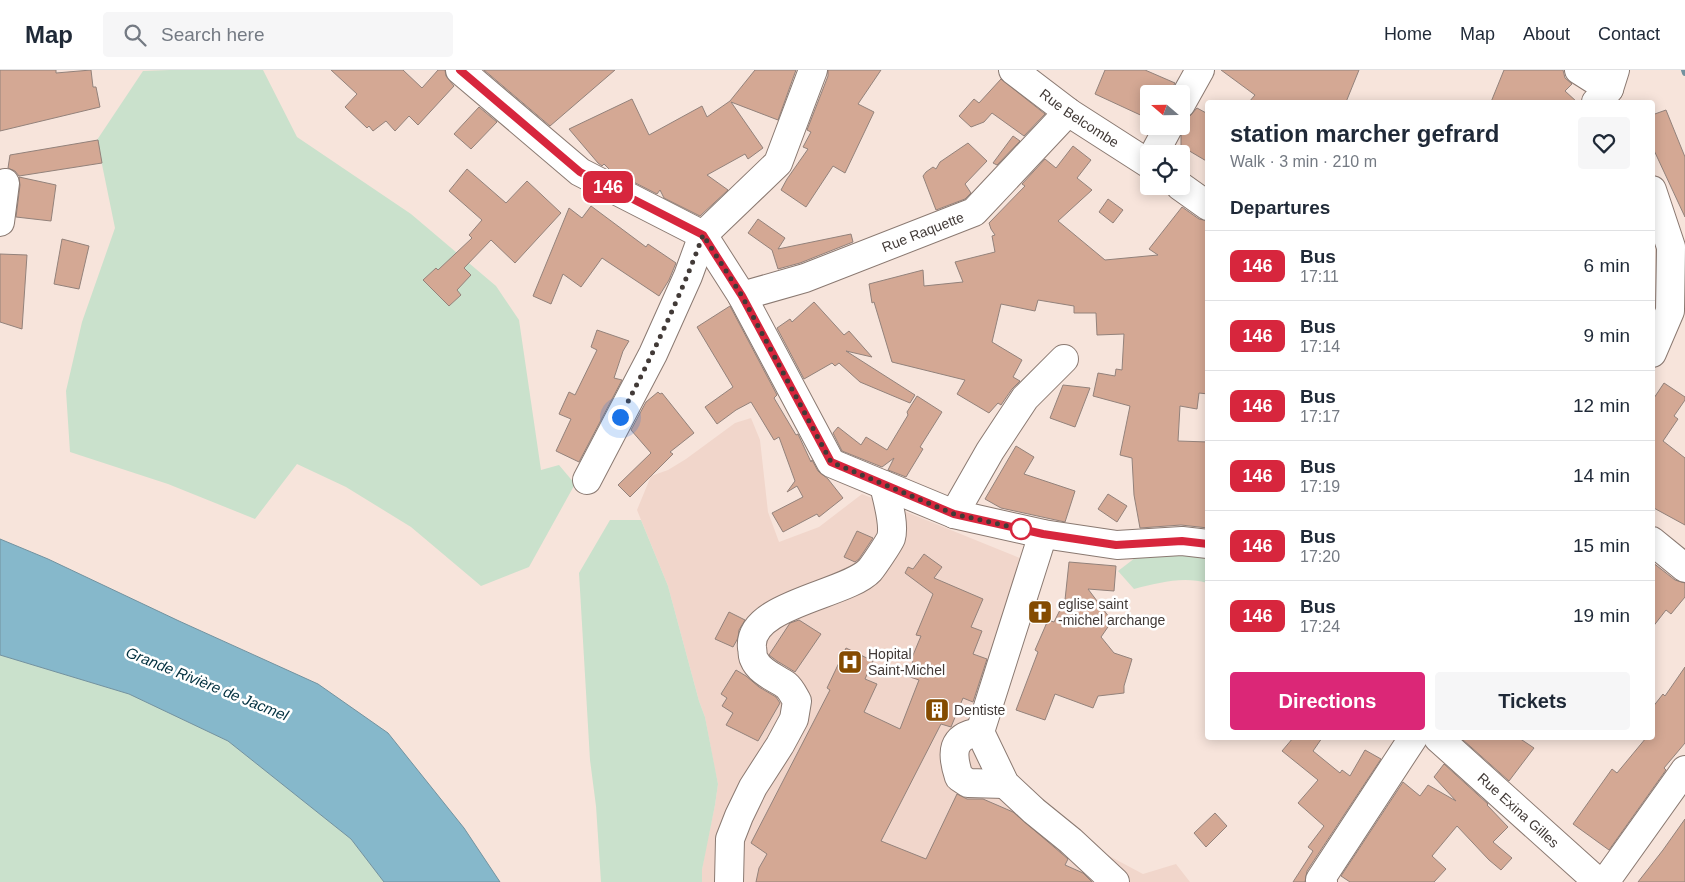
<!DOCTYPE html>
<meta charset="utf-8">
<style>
body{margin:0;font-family:Arial,sans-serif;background:#f6f6f7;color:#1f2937;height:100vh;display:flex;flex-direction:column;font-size:19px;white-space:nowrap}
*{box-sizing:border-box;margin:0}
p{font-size:16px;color:#747a83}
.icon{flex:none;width:28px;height:28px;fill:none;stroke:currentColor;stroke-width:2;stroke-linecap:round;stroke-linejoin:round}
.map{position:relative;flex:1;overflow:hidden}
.side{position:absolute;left:1205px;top:30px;width:450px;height:640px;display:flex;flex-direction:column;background:#fff;border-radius:5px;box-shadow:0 2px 12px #0003}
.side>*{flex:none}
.badge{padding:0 10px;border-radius:8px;font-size:18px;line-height:32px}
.needle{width:32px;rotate:290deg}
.buttons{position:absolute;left:1140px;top:15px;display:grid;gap:10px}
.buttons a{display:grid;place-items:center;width:50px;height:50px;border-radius:5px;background:#fff;box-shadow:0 2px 12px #0003;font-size:25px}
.you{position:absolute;width:25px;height:25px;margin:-12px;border:4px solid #fff;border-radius:50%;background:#1a73e8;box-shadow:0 0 0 8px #1a73e833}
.map>.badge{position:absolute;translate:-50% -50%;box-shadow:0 0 0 2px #fff}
h2{padding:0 25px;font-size:19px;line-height:45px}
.round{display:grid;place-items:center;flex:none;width:52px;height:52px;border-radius:5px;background:#f6f6f7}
.overview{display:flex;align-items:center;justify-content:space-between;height:85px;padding:0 25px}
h1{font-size:24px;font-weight:600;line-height:38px}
.primary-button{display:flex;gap:10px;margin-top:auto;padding:10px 25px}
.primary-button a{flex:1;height:58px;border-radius:5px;background:#db2777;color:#fff;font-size:20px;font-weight:600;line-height:58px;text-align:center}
.primary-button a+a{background:#f6f6f7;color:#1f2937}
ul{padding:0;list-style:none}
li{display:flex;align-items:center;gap:15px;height:70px;padding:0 25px;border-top:1px solid #e0e1e3}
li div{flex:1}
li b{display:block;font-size:19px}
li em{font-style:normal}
li .badge{min-width:55px;font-weight:700;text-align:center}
header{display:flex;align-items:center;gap:30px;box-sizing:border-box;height:70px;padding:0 25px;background:#fff;border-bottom:1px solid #e0e1e3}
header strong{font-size:24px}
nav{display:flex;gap:28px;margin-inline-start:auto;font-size:18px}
.search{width:350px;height:45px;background:#f6f6f7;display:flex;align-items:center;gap:12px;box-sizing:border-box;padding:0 18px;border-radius:5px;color:#747a83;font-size:19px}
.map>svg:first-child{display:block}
</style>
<header>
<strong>Map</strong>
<div class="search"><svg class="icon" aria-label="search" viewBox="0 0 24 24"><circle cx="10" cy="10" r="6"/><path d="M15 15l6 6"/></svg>Search here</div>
<nav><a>Home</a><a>Map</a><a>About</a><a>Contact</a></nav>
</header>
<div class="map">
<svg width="1685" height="812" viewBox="0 0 1685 812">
<rect width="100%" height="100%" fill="#f7e4db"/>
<path fill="#f1d6cb" d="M751,348l9,22 8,72 11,30 40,-15 43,-33 180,73 -50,157 4,28 20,33 80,64 47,25 33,-10 14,18h-488v-12l3,-18 10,-47 3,-21 -3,-14 -10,-53 -6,-16 -31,-115 -31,-76 14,-34 17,-6 18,-11 49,-36z"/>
<path fill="#cae1cc" d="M170,0h93l34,67 114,77 85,72 23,34 22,150 18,-5 16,19 -46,83 -48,19 -70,-59 -65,-40 -49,-23 -42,55 -87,-35 -98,-32 -4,-61 16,-69 33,-94 -18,-88 46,-69z
M610,450h31l27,66 31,115 6,16 13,67 -3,21 -13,65v12h-101l-5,-76 -6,-46 -11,-187z
M1187,484l20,5v24c-24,-7 -49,0 -73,6l-16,-18 17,-13 24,-3z
M0,585l129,39 99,47 123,98 33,43h-384z"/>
<path fill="#86b8cb" stroke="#72929f" d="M0,469l48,20 131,62 139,63 70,49 76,95 36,54h-116l-33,-43 -123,-98 -99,-47 -129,-39z"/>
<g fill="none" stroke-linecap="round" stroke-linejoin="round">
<path stroke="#72929f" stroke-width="6" d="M1684,0l1,3"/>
</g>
<path fill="#d4a894" stroke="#93827b" d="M0,0h56v3l35,-3 2,17h3l4,20 -100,24z
M331,0h72l19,18 16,-18h7l1,6 8,10 -36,39 -9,-9 -14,15 -9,-10 -13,10 -4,-5 -2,2 -22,-21 12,-13z
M484,0h131l-65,56z
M755,0h41l-18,50 -47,-18 32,46 -15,11 -3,-5 -38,21 21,15 -28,26 -36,-18 -4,-8 -3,4 -47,-24 -6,-6 -2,2 -4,-3 -29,-34 63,-30 17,36 53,-29 5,11 23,-16z
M828,0h53l-23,34 16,8 -29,61 -12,-7 -27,41 -25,-17 6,-11 21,-30 -5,-2 8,-15 -4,-2 21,-54z
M1105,0h40l30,13 -6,11h-20v25l-54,-25z
M1221,0h138l-13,32h-97l6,-7z
M1504,0h59l2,8 7,6 -7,7 12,11h-86z
M1001,9l44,35 -21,22 -32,-23 -8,9 -13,5 -12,-11 15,-17 5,4z
M479,37l18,15 -26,27 -17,-15z
M1197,38l11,6v48l-27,-16v-10l4,-10 -2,-7 6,-2z
M1666,40l19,47v60l-33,-71v-31z
M1013,66l7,5 -23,24 -4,-2z
M98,70l4,23 -83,13 -4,-5 -7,-3 2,-13z
M968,73l19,18 -22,23 6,9 -6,6 -29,11 -13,-34 3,-4 7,-5 3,2 4,-7z
M1073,76l18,14 -14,18 15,12 -34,31 47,39 53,-5 -9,-6 33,-42 17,12 9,2v173l-9,-1 -2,16 -17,-3 -2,35 30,1v86l-27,-3 -41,3 -6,-33 -2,-37 -12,-3 10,-49 -37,-10 5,-23 17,3 1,-7 6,1 2,-36 -27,1 -1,-22h-22v-7l-36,-6 -3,11 -34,-7 -9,38 30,18 -9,17 7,4 -8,8 -11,16 -3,-2 -9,10 -32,-19 8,-14 -73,-18 -18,-60 -2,1 -3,-19 54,-14 1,16 39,-4 -8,-20 40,-10 -3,-16 3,-1 -4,-6 -2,-6 36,-37 -3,-2 23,-25 11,9z
M467,99l39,34 21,-22 34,32 -46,50 -24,-23 -27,28 7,7 -14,15 4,5 -12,11 -26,-26 13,-12 2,2 34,-32 -3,-3 13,-15 -33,-29z
M19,107l37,8 -5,36 -35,-4 4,-32z
M1108,129l15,11 -10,13 -14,-11z
M591,136l55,41 2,-3 28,19 -7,17 -10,16 -57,-38 -21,29 -18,-13 -12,30 -18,-8 36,-88 13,10z
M758,149l27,19 -7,11 73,-15 2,8 -53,21 -22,6 -6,-19 -24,-17z
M62,169l27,7 -10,43 -25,-5z
M0,184l27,1 -5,74 -22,-7z
M814,232l30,33 5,-4 23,26 -26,-6 69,44 -5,8 -50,-21 -21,-19 -4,3 -3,-3 -28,16 -27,-51 13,-9 2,3z
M730,236l47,89 -3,3 22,37 2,-1 13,28 1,-2 6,11 10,8 15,19 -24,19 -2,-3 -34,18 -11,-19 31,-16 -6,-11 -10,6 8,-11 -16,-44 -5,3 -23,-38 -15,8 -19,14 -12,-17 28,-20 -36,-60z
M597,260l32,11 -6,10 -9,27 8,2 -43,82 -23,-11 15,-32 -12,-5 10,-22 6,3 22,-45 -6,-3z
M1664,313l21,14v3l-11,16 4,3 -15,22 22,17v67l-33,-18v-106z
M1063,315l27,3 -15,39 -25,-9z
M658,322l2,2 2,-1 32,40 -24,19 3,2 -43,43 -12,-12 33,-32 -20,-23 15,-28z
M917,326l25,16 -22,35 3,2 -17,28 -18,-7 6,-12 -12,9 -40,-16 -9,-18 5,-6 23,18 5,-8 21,13 21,-35 -1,-3z
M1016,376l18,11 -10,17 51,17 -10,31 -64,-14 -16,-9z
M1108,424l19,12 -10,16 -19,-13z
M857,461l16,7 -14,21 -4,3 -11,-5z
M924,484l18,13 -8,11 49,21 -12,28 11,4 -9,23 14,5 -14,43 -10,-4 -12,29 -10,-3 -60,117 45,18 31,-65 10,5h16l30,13 55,47 -3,6 18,8 9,9h-336l3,-14 8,-14 -16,-11 79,-153 -3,-2 19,-40 27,13 -8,18 12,5 -13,28 36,17 19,-49 -12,-4 6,-15 -2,-1 10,-24 -5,-1 17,-41 -28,-21 3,-6 5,2z
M1069,492l47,4 -2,25 -26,-2 21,28 1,7 -9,13 13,16 18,6 -8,27v7l-26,3 -5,12 -38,-14 -10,26 -29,-10 22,-58 -3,-2 13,-30 6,2 11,-22z
M1652,492l23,18 10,3v14l-14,17 -5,-4 -14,18z
M729,542l16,8 -6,10 -1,8 -5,9 -18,-8z
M799,550l22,14 -26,38 -18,-11 -8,-6 21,-32z
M1685,597v76l-21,25 2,2 -57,80 -36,-26 39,-55 5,4 29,-35h6v-30l11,-14 2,2z
M736,600l10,6 13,11 17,10 4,6 -22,38 -32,-16 7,-12 -11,-7 5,-8 -6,-4z
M1293,668h29l-9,13 27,22 2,-3 8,6 15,-26 16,9 -74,112 -2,11h-12l20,-31 -5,-4 16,-21 -26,-23 20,-23 -36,-29z
M1463,668h56l15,10 -25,33 -47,-42z
M1444,694l44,40 -1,1 21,22 -15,15 19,16 -11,12 -12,-10 -32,-34 -25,30 14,13 -12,13h-84l-9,-6 62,-94 17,14 8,-11 28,16 -22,-24z
M1215,743l12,13 -21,21 -12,-14z
M1685,749v63h-47l25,-32z"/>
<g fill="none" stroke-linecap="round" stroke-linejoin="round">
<defs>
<g id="minor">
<path d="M460,0l120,102 123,63 39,61 89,167 123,51 89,20 74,11 65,-4 26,3"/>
<path id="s1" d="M1013,0l55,42 81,52"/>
<path d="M1579,0l30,19"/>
<path d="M1596,32l13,-13 6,-19"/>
<path d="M1181,34l19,-34"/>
<path d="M1154,84l15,-28"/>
<path d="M1180,116l28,20"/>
<path d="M1652,120l19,57 -1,64 -18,42"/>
<path d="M0,152l5,-39"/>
<path id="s2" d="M742,226l63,-18 169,-66 94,-100"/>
<path d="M587,410l66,-126 35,-78 15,-41 75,-72 35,-93"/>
<path d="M954,444l36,-63 35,-53 39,-39"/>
<path d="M1043,464l-63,198 25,52 29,27 37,30 44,41"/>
<path d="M1652,471l33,27"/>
<path d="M980,662c-29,4 -29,21 -21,45l9,6 37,1"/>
<path id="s3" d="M1438,668l160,144"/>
<path d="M729,812l1,-43 9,-23 14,-29 27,-42 14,-26 3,-18c-3,-5 -6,-12 -11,-16 -10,-7 -27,-13 -32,-26 -2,-2 -1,-8 -2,-11 -5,-44 95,-53 118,-78 4,-5 19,-27 21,-32 4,-14 -4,-39 -7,-53"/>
<path d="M1323,812l-3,-2 93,-142"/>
<path d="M1605,812l80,-112"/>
</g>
</defs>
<use href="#minor" stroke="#8a7971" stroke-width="30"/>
<use href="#minor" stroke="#fff" stroke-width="28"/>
</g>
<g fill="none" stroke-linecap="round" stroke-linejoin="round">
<defs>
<path id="line" d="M460,0l120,102 123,63 39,61 89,166 123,52 89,20 73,11 66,-4 26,3"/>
</defs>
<use href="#line" stroke="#fff" stroke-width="11"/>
<use href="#line" stroke="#d7263d" stroke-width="8"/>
<path stroke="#423a37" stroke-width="5" stroke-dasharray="0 9" d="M620,347c31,-59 60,-119 83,-182l39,61 89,166 123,52 71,16 -4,-1"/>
</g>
<defs>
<symbol id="church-square" viewBox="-11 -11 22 22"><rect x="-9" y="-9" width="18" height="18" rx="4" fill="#844b00" stroke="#fff"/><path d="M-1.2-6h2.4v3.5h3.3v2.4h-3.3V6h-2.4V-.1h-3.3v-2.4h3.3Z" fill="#fff"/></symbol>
<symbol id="hospital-square" viewBox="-11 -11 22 22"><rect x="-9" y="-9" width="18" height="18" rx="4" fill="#844b00" stroke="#fff"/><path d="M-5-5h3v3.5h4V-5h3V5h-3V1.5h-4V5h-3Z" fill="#fff"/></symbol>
<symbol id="building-square" viewBox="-11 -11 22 22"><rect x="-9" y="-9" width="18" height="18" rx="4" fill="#844b00" stroke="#fff"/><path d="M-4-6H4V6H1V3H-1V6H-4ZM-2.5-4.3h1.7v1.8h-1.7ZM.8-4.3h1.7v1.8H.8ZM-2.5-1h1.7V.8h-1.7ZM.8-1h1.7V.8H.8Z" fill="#fff"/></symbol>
</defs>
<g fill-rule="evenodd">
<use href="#church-square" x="1026" y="528" width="28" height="28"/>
<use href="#hospital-square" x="836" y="578" width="28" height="28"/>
<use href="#building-square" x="923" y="626" width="28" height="28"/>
</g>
<circle fill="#fff" stroke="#d7263d" stroke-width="2.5" cx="1021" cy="459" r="10"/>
<g text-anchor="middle" stroke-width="5" stroke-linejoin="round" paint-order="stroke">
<g font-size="14" fill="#423a37" stroke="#fff">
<text dy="5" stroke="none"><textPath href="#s1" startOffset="82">Rue Belcombe</textPath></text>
<text dy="5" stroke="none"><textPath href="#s2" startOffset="192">Rue Raquette</textPath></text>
<text dy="5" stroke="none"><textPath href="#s3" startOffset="108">Rue Exina Gilles</textPath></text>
</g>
<g font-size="14" fill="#423a37" stroke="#fff" text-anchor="start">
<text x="1058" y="539">eglise saint<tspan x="1058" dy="16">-michel archange</tspan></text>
<text x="868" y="589">Hopital<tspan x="868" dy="16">Saint-Michel</tspan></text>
<text x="954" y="645">Dentiste</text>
</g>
<g font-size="15" font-style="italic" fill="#01303f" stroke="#fff">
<text transform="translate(207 614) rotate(22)" y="5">Grande Rivière de Jacmel</text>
</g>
</g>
</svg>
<div class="buttons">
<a><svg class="needle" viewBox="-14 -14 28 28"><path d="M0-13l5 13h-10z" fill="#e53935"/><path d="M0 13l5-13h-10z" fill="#747a83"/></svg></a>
<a><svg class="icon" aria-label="locate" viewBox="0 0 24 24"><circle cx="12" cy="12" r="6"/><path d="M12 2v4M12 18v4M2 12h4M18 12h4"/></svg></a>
</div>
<div class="you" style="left:620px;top:347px"></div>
<b class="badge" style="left:608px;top:117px;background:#d7263d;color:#fff">146</b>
<section class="side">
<div class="overview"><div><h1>station marcher gefrard</h1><p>Walk · 3 min · 210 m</p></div><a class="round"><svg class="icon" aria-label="heart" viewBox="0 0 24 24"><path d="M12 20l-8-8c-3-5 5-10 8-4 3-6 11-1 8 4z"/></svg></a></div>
<h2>Departures</h2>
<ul>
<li><span class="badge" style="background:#d7263d;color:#fff">146</span><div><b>Bus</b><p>17:11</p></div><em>6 min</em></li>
<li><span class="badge" style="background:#d7263d;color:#fff">146</span><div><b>Bus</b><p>17:14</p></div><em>9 min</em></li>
<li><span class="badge" style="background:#d7263d;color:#fff">146</span><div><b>Bus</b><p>17:17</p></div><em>12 min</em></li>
<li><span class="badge" style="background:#d7263d;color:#fff">146</span><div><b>Bus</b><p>17:19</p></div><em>14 min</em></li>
<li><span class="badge" style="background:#d7263d;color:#fff">146</span><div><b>Bus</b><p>17:20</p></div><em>15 min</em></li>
<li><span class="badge" style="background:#d7263d;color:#fff">146</span><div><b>Bus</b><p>17:24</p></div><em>19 min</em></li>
</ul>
<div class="primary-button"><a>Directions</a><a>Tickets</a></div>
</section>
</div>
